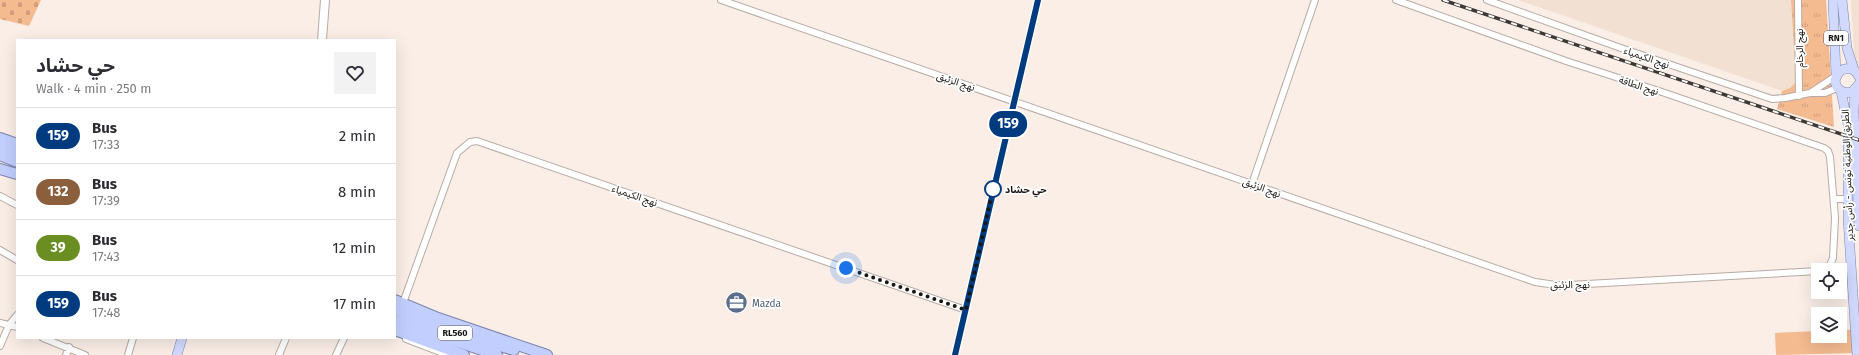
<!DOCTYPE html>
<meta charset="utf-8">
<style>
body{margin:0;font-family:"Fira Sans","Noto Sans Arabic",sans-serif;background:#f2f2f3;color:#2b2b33;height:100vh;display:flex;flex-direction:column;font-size:15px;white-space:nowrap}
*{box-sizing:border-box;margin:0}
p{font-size:13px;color:#7c7c81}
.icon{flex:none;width:22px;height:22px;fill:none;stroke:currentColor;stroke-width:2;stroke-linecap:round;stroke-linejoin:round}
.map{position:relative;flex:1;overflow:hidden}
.details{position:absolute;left:16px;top:39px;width:380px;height:300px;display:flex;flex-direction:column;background:#fff;border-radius:0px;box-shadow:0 4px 16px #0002}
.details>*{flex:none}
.badge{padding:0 8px;border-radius:13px;font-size:14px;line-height:26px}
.controls{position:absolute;left:1811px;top:263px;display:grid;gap:8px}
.controls a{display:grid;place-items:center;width:36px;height:36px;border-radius:0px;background:#fff;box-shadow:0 4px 16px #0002;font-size:20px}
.you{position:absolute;width:20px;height:20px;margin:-10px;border:3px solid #fff;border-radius:50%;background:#1a73e8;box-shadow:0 0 0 6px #1a73e833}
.map>.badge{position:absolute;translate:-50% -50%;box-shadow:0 0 0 2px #fff}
.round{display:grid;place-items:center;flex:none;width:42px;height:42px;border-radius:0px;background:#f2f2f3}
.head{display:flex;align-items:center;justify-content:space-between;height:68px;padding:0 20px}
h1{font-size:19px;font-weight:700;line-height:30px}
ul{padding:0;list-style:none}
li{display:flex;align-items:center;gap:12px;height:56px;padding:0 20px;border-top:1px solid #e1e1e2}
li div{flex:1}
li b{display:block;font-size:15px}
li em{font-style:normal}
li .badge{min-width:44px;font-weight:700;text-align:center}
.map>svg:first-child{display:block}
</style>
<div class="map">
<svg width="1859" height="355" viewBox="0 0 1859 355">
<defs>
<pattern id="grass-tufts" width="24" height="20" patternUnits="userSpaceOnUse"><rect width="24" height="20" fill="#f4ba90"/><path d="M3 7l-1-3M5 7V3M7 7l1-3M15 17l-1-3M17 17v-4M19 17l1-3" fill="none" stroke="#d19f7b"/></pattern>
<pattern id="cemetery-stones" width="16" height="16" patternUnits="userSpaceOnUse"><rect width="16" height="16" fill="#f4ba90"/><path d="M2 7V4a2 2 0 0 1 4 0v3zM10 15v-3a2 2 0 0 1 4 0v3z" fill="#d19f7b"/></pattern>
</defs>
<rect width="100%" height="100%" fill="#faeee7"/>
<path fill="#f2e0d3" d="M1518,0h273l5,82 -6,6 -8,3z
M1851,0h8v132z"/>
<path fill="url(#grass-tufts)" d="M1791,0h35l8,127 -57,-18 5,-18 8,-3 6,-6z"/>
<path fill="url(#cemetery-stones)" d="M0,0h41l-12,26 -29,-7z"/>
<path fill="#f4ba90" d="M1840,330h13l1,23 -78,2 -1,-22 43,-2v5h22z"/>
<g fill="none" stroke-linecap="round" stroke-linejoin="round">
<defs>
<path id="minor" d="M721,0l814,282 21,3h13l249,-14
M1396,0l170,61 96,31 162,56 4,3 2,6 5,61 -2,40 -3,7 -7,5
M1487,0l131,47 154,52 13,-1 25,-5
M1798,0l1,96
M1836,76l-26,17h15l12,-5
M1252,184l63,-184
M0,196l17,9
M1835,199h12
M0,250l17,10
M403,303l54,-150 13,-11 7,-1 489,169
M0,323l17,4
M43,338l42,17
M406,339l42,16
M0,346l9,-21 8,-10
M66,355l3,-8
M128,355l5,-17
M279,355l7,-17
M336,355l8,-17"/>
<path id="tertiary" d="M955,355l83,-355"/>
<path id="secondary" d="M322,40l3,-40"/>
<path id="primary" d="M1833,0l3,75
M1842,0l5,48 7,22
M1859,77c-4,-9 -12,-11 -20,-5l-4,8c1,10 8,14 17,12l7,-8
M1855,90l-1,22 5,114
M1841,91l7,34v94l9,136
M177,355l5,-17"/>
<path id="trunk" d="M0,138l17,6
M0,145l17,7
M0,155l17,7
M0,169l17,5
M395,300l43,18 109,37
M395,310l62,24 57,16
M395,321l102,34
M395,330l69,25"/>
</defs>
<use href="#minor" stroke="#b7aca5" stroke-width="8"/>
<use href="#tertiary" stroke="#b7aca5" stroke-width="8"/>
<use href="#secondary" stroke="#b7aca5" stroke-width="10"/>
<use href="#primary" stroke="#7d85ac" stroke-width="10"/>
<use href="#trunk" stroke="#7d85ac" stroke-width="12"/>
<use href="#minor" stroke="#fff" stroke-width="6"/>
<use href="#tertiary" stroke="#fff" stroke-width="7"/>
<use href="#secondary" stroke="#fff" stroke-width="8"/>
<use href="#primary" stroke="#d1dafe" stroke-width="9"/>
<use href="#trunk" stroke="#c2cefe" stroke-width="10"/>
<defs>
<path id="rail" d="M1443,0l416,140"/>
</defs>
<use href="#rail" stroke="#3e3935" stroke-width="3.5"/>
<use href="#rail" stroke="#fff" stroke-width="2" stroke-dasharray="6" stroke-linecap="butt"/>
</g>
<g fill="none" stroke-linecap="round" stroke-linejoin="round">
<defs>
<path id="line" d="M955,355l83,-355"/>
</defs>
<use href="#line" stroke="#fff" stroke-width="9"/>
<use href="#line" stroke="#003b80" stroke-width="6"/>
<path stroke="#1a1613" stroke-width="4" stroke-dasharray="0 7.2" d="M846,268l120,42 27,-121"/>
</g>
<defs>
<symbol id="office-disc" viewBox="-11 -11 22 22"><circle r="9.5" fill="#5c6f8a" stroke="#fff"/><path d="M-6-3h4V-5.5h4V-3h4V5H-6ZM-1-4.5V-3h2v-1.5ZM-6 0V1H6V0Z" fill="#fff"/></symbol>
</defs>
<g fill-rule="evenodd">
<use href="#office-disc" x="724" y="290" width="25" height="25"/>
</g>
<circle fill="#fff" stroke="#003b80" stroke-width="2" cx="993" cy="189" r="8"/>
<g text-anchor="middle" stroke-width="3.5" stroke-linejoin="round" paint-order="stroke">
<g fill="#fff" stroke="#5f5c5a" stroke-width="1">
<rect x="1824" y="31" width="24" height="14" rx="3"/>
<rect x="438" y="326" width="34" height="14" rx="3"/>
</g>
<g font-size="9" font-weight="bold" fill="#1a1613">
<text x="1836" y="41">RN1</text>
<text x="455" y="336">RL560</text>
</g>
<g font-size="10" fill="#1a1613" stroke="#fff">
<text transform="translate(1799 48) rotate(-90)" y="4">نهج الرخام</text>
<text transform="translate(1647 57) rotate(19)" y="4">نهج الكيمياء</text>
<text transform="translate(956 81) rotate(19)" y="4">نهج الزئبق</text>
<text transform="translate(1639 85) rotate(18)" y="4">نهج الطاقة</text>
<text transform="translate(1847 175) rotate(-92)" y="4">الطريق الوطنية تونس - رأس جدير</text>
<text transform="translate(1262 187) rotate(20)" y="4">نهج الزئبق</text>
<text transform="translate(635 195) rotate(19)" y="4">نهج الكيمياء</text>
<text x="1570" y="288">نهج الزئبق</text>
</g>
<g font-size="10" font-weight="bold" fill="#1a1613" stroke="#fff" text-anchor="start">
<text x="1005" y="193">حي حشاد</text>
</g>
<g font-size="10" fill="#4e5e75" stroke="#fff" text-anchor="start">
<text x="752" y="307">Mazda</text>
</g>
</g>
</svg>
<div class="controls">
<a><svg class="icon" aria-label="locate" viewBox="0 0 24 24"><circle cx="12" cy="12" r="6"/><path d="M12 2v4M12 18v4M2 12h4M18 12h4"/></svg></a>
<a><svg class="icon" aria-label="layers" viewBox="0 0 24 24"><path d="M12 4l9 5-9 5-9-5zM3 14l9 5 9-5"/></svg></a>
</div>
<div class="you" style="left:846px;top:268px"></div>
<b class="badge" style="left:1008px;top:124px;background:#003b80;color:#fff">159</b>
<section class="details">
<div class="head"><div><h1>حي حشاد</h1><p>Walk · 4 min · 250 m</p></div><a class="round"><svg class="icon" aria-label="heart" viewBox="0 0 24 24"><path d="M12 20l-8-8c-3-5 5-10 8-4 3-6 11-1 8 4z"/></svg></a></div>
<ul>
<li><span class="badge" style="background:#003b80;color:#fff">159</span><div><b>Bus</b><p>17:33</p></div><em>2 min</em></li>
<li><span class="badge" style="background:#8b5e3c;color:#fff">132</span><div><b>Bus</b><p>17:39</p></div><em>8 min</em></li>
<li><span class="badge" style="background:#6b8e23;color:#fff">39</span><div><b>Bus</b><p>17:43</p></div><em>12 min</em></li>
<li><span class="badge" style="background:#003b80;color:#fff">159</span><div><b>Bus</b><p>17:48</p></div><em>17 min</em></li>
</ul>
</section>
</div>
